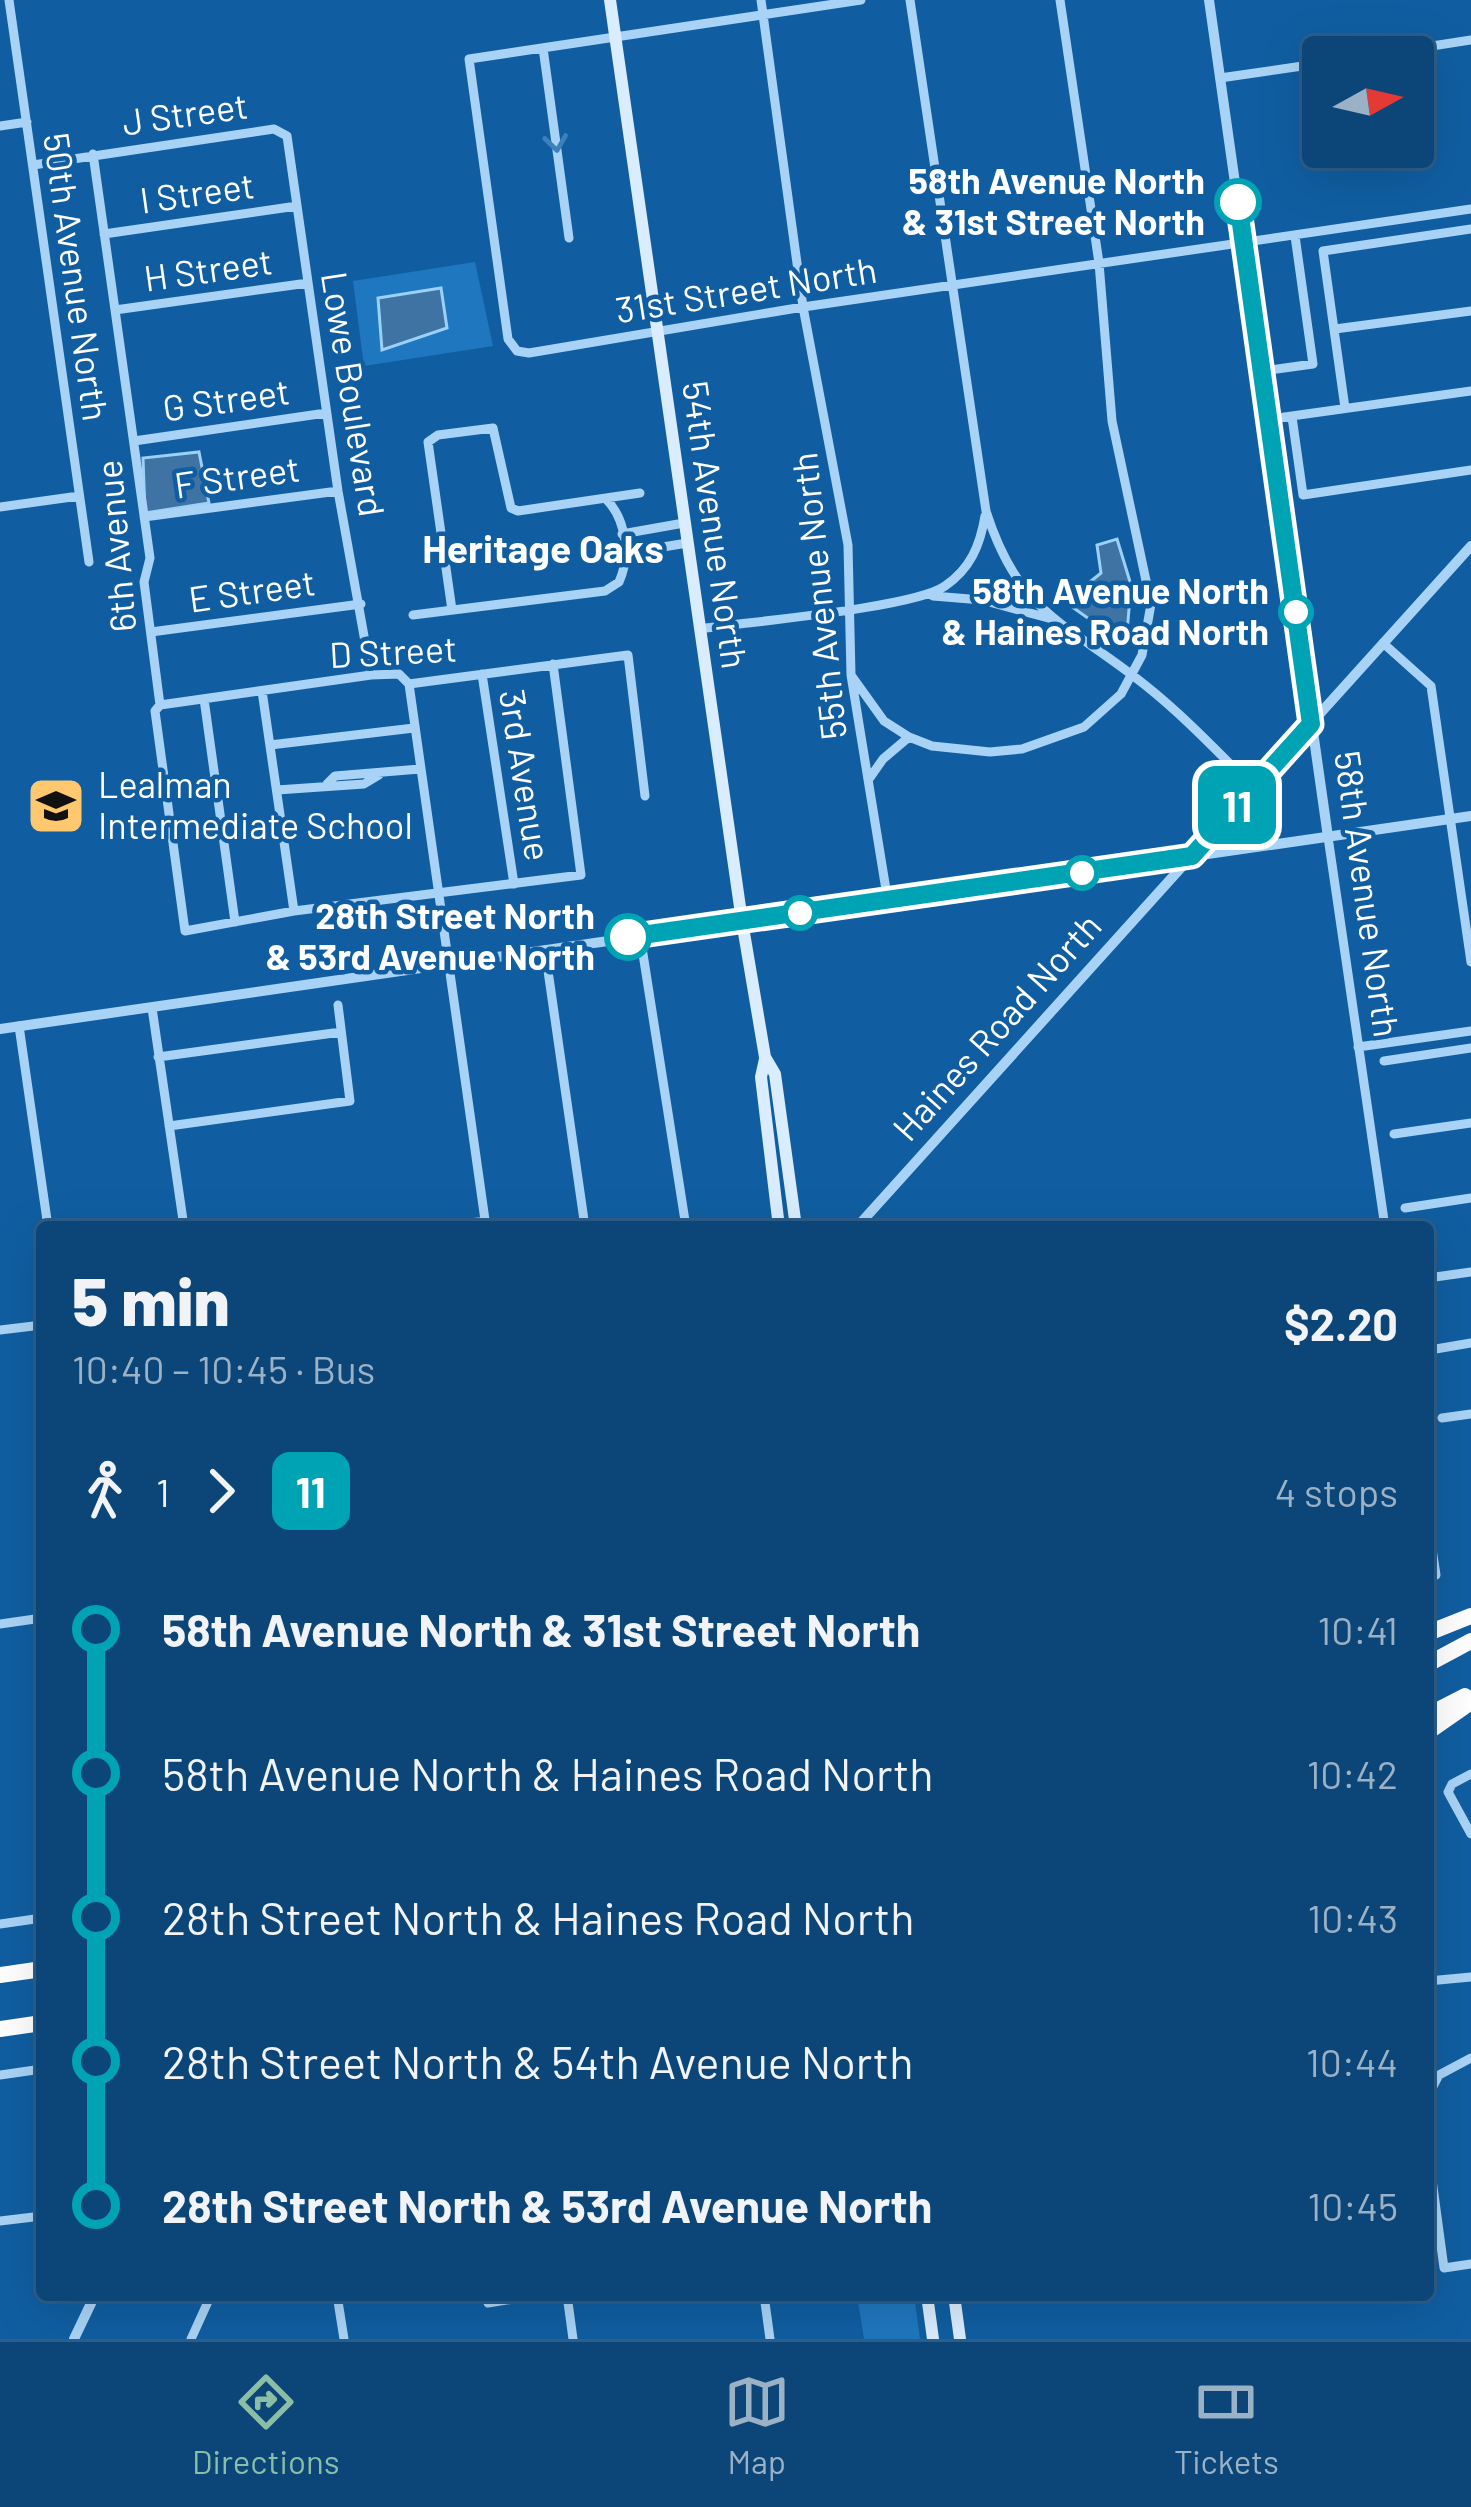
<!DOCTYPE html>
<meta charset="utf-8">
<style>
body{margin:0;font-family:Barlow,sans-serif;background:#154d7e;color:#f1f3f6;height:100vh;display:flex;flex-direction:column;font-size:45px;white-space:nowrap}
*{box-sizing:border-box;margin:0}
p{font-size:39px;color:#9ab1c6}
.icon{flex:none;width:66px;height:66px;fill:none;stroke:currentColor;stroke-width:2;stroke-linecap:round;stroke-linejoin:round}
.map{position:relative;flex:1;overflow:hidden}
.sheet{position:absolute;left:36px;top:1221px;width:1398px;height:1080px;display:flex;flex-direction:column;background:#0c4679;border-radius:12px;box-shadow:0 12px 48px #0002,0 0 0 3px #2c5e8a}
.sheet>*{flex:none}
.badge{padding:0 24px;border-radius:18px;font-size:42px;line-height:78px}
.needle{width:78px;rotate:82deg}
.buttons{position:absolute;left:1302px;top:36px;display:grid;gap:24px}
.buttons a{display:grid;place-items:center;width:132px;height:132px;border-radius:12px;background:#0c4679;box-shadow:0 12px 48px #0002,0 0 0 3px #2c5e8a;font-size:60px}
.map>.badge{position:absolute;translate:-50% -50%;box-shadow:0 0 0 6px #fff}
.legs{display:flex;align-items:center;gap:18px;height:132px;padding:0 36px;font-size:39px}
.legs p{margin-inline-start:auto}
.headline{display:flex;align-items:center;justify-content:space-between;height:204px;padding:0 36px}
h1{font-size:66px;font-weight:800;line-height:90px}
ul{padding:0 36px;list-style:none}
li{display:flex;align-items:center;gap:42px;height:144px;font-size:45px}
li i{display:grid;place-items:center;width:18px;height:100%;margin:0 15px;background:currentColor}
li i::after{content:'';width:30px;height:30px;margin:-15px;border:9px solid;border-radius:50%;background:#0c4679}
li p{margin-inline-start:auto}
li:first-child i{background:linear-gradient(#0000 50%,currentColor 0)}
li:last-child i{background:linear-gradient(currentColor 50%,#0000 0)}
.dock{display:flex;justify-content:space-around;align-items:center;height:168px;border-top:3px solid #2c5e8a;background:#0c4679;font-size:33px;color:#9ab1c6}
.dock a{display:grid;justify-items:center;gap:6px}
.dock .current{color:#8abfa5}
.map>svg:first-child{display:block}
</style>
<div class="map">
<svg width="1471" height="2339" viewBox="0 0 1471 2339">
<rect width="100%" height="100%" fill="#105ea1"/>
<path fill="#1f77bf" d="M475,262l18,84 -129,20 -11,-85z
M857,2295h57l6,44h-56z"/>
<path fill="#3e73a3" stroke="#9bd0f9" stroke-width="3" d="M441,288l6,40 -65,22 -4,-52z
M199,452l10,51 -64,10 -2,-55z
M1117,539l14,46 -5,60 -61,-43 36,-29 -4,-28z"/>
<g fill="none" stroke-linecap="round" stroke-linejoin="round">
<path stroke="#a9d3f6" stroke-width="9" d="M9,0l80,562
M761,0l42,307 45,238 3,130 37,227
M861,0l-392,59 39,280 9,12 12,2 274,-46 668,-98
M910,0l76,511c34,106 81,111 159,174 39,31 73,67 108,102
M543,48l26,190
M1361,57l110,-17
M1220,78l103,-15
M0,126l27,-4
M93,154l57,404 -6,24 16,123 -5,6 30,220 109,-20 287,-36 -28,-211
M33,165l241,-36 13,7 51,355 33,184
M104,234l193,-28
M115,310l193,-27
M1335,329l136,-18
M1263,371l50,-7 -18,-128
M1345,408l-22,-157 148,-22
M1292,417l11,78 168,-25
M1270,419l201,-28
M134,441l192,-28
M0,507l79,-11
M144,517l194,-26
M622,534l62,-11
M627,553l60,-10
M933,596l49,4 70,19
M452,610l-24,-168 10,-7 55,-7 18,80 7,3 122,-18
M413,615l192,-24 14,-9c12,-26 7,-63 -13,-83
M699,629c48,-7 215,-21 246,-43 25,-17 35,-40 40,-70
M151,632l210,-28
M1383,643l48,43 40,276
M482,674l32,210
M851,675l33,46 25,16 23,9 58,6 32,-3 62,-22 37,-33 21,-39 9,-51 -39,-183 -13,-158 -39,-263
M409,684l77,543
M262,691l32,220
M204,699l31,223
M160,705l211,-30 28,-1 10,10 219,-29 17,141
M270,745l144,-17
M869,779l14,-20 26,-22
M327,784l8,-8 85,-7
M277,790l87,-6 15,-9
M1328,837l57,390
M640,935l46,292
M545,950l40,277
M152,1008l32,219
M19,1026l29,201
M1358,1047l113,-16
M158,1057l183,-25
M1384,1061l87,-13
M169,1126l181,-25 -12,-96
M1394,1134l77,-11
M1405,1208l66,-10
M443,1227l42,-6
M1428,1278l43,-6
M0,1330l42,-5
M1430,1350l41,-7
M1442,1418l29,-4
M1428,1523l8,52 -8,1
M0,1624l42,-6
M1471,1774l-19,10 -4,8 23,42
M0,1924l42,-6
M1428,1981l43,-4
M0,2075l42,-6
M1428,2096l11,-21 32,-17
M1428,2150l16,118 27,-4
M0,2221l42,-5
M337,2295l7,44
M567,2295l6,44
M764,2295l6,44
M488,2303l51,-8
M191,2339l20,-44"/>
<path stroke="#a9d3f6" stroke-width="10" d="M1209,0l119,837
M0,1029l1471,-213
M857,1227l614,-681
M74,2339l21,-44"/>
<path stroke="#daedfe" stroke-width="12" d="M610,0l132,921 23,136 10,17 21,153
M765,1059l-4,18 18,150
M927,2295l6,44
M954,2295l6,44"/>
<path stroke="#fff" stroke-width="16" d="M1428,1633l43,-17
M1428,1664l43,-23
M1428,1715l37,-19
M1428,1732l43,-30
M0,1975l42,-6
M0,2029l42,-6"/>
</g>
<defs><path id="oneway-chevron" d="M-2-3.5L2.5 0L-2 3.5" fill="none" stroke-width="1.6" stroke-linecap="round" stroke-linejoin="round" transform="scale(3)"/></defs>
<use stroke="#3e81ba" href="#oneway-chevron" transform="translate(556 143) rotate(82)"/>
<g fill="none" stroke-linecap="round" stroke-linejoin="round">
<defs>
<path id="line-1" d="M628,937l564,-81 119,-132 -73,-522"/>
</defs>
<use href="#line-1" stroke="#fff" stroke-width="27"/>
<use href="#line-1" stroke="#00a3b4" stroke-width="18"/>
</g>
<defs>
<symbol id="school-square" viewBox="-11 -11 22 22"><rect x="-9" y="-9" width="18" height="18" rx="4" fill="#ffc76e" stroke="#105ea1"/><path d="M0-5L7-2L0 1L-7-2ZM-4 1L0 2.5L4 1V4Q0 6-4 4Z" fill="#111"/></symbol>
</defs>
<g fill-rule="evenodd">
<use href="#school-square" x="23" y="773" width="66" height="66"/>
</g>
<g fill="#fff" stroke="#00a3b4" stroke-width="6">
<circle cx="1238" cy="202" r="21"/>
<circle cx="1296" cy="612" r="15"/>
<circle cx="1082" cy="873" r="15"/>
<circle cx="800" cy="913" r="15"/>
<circle cx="628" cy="937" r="21"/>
</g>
<g text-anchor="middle" stroke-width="9" stroke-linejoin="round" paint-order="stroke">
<g font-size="36" fill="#fff" stroke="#105ea1">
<text transform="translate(185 114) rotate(-8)" y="13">J Street</text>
<text transform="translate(197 193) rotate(-8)" y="13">I Street</text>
<text transform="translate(208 270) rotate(-8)" y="13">H Street</text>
<text transform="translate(76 277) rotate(82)" y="13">50th Avenue North</text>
<text transform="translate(746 290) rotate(-9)" y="13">31st Street North</text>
<text transform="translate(353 394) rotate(81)" y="13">Lowe Boulevard</text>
<text transform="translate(226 400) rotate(-8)" y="13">G Street</text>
<text transform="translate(237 477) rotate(-8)" y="13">F Street</text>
<text transform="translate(715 525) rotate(82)" y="13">54th Avenue North</text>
<text transform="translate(116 546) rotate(-95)" y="13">6th Avenue</text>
<text transform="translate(252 591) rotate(-8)" y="13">E Street</text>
<text transform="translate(819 596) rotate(-96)" y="13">55th Avenue North</text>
<text transform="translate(393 652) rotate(-3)" y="13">D Street</text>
<text transform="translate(525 775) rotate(81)" y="13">3rd Avenue</text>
<text transform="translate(1367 894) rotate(82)" y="13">58th Avenue North</text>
<text transform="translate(997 1027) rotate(-48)" y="13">Haines Road North</text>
</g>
<g font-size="36" font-weight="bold" fill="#fff" stroke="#105ea1" text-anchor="end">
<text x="1205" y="194">58th Avenue North<tspan x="1205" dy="41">&amp; 31st Street North</tspan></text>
<text x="1269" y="604">58th Avenue North<tspan x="1269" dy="41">&amp; Haines Road North</tspan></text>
<text x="595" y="929">28th Street North<tspan x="595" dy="41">&amp; 53rd Avenue North</tspan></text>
</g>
<g font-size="36" fill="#fff" stroke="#105ea1" text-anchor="start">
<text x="98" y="798">Lealman<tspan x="98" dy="41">Intermediate School</tspan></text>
</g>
<g font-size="39" font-weight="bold" fill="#fff" stroke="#105ea1">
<text x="543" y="563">Heritage Oaks</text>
</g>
</g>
</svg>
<div class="buttons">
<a><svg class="needle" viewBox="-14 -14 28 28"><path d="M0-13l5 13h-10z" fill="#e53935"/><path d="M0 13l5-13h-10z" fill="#9ab1c6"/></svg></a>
</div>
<b class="badge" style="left:1237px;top:805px;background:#00a3b4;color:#fff">11</b>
<section class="sheet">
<div class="headline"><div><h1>5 min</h1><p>10:40 – 10:45 · Bus</p></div><b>$2.20</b></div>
<div class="legs"><svg class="icon" aria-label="walk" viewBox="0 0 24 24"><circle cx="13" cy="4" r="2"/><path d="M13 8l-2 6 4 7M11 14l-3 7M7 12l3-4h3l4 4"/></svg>1<svg class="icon" aria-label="forward" viewBox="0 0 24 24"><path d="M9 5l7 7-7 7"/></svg><b class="badge" style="background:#00a3b4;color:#fff">11</b><p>4 stops</p></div>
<ul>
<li><i style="color:#00a3b4"></i><b>58th Avenue North &amp; 31st Street North</b><p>10:41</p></li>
<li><i style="color:#00a3b4"></i><span>58th Avenue North &amp; Haines Road North</span><p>10:42</p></li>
<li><i style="color:#00a3b4"></i><span>28th Street North &amp; Haines Road North</span><p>10:43</p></li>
<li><i style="color:#00a3b4"></i><span>28th Street North &amp; 54th Avenue North</span><p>10:44</p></li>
<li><i style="color:#00a3b4"></i><b>28th Street North &amp; 53rd Avenue North</b><p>10:45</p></li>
</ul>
</section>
</div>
<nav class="dock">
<a class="current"><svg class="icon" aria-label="directions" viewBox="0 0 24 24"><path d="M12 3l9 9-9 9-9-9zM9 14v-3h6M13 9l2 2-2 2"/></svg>Directions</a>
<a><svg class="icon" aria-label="map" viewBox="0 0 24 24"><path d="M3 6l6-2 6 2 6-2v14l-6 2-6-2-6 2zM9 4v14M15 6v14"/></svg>Map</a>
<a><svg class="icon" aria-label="tickets" viewBox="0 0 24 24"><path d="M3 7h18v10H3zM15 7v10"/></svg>Tickets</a>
</nav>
